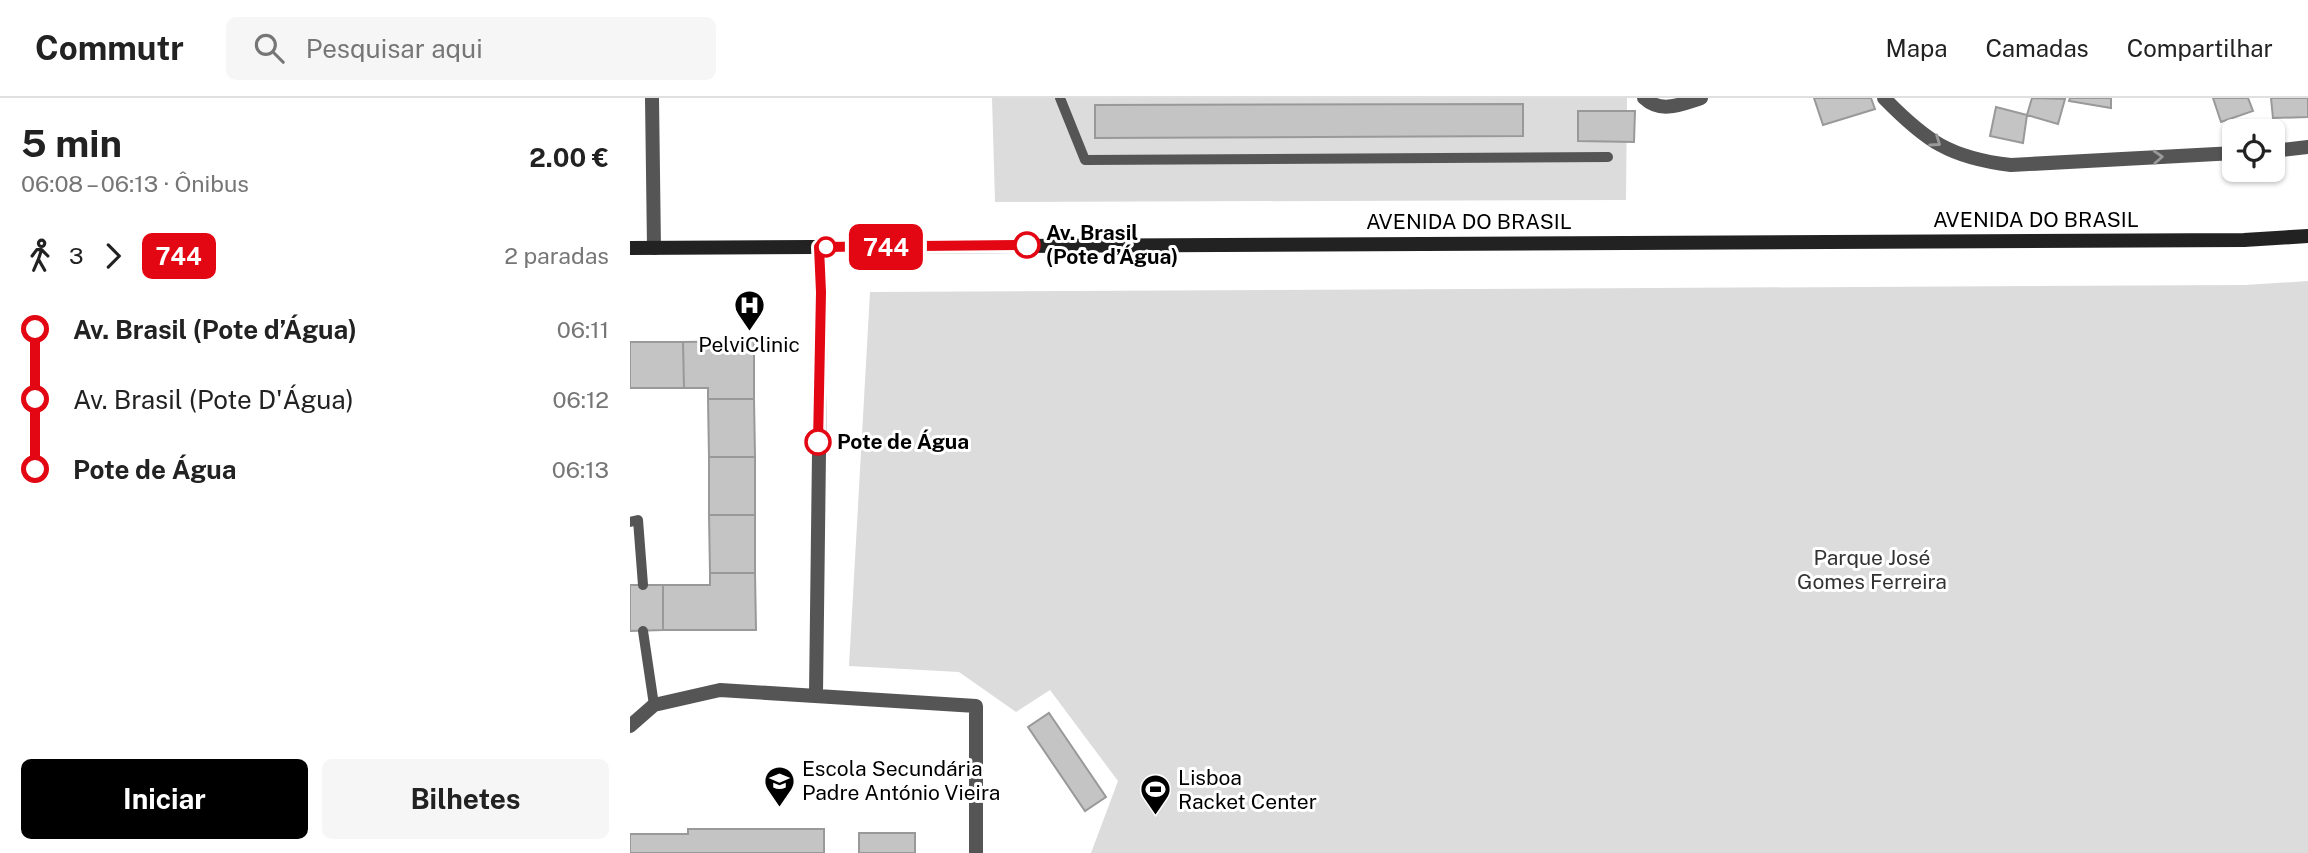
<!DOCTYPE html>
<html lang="pt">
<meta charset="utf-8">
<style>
body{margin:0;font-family:"Public Sans",sans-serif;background:#f6f6f6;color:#222;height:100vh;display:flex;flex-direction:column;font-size:26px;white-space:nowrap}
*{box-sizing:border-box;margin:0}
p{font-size:23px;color:#767676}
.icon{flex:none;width:38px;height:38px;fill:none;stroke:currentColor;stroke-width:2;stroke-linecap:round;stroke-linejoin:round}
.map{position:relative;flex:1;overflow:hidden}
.details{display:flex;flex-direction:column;background:#fff;width:630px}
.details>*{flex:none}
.badge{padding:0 14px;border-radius:10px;font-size:24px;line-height:46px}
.controls{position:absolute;left:1592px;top:21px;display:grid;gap:14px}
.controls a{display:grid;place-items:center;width:63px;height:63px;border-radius:10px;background:#fff;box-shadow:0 2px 5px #0004;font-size:35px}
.map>.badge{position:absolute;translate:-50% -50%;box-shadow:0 0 0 4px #fff}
.legs{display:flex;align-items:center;gap:10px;height:77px;padding:0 21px;font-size:23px}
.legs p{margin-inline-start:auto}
.head{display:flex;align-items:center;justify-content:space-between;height:119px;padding:0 21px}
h1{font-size:38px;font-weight:700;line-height:52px}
.button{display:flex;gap:14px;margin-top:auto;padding:14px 21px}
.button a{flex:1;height:80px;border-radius:10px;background:#000;color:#fff;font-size:28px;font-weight:700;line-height:80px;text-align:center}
.button a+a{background:#f6f6f6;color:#222}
ul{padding:0 21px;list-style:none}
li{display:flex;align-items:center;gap:24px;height:70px;font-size:26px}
li i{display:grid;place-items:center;width:10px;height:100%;margin:0 9px;background:currentColor}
li i::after{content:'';width:18px;height:18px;margin:-9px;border:5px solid;border-radius:50%;background:#fff}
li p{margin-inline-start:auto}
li:first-child i{background:linear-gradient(#0000 50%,currentColor 0)}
li:last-child i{background:linear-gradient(currentColor 50%,#0000 0)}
header{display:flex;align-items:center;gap:42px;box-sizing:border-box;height:98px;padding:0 35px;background:#fff;border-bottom:2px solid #e0e0e0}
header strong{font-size:33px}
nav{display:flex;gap:38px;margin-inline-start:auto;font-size:24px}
.search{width:490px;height:63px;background:#f6f6f6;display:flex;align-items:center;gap:18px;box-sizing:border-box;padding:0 24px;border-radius:10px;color:#767676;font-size:26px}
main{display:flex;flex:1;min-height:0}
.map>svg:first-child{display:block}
</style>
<header>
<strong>Commutr</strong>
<div class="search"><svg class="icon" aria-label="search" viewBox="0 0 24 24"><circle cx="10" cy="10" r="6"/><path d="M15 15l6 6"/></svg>Pesquisar aqui</div>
<nav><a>Mapa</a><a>Camadas</a><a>Compartilhar</a></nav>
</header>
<main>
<section class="details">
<div class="head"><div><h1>5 min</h1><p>06:08 – 06:13 · Ônibus</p></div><b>2.00 €</b></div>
<div class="legs"><svg class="icon" aria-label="walk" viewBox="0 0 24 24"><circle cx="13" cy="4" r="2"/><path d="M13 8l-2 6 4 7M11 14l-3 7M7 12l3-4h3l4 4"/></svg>3<svg class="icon" aria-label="forward" viewBox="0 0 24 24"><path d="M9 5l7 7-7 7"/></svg><b class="badge" style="background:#e30613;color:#fff">744</b><p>2 paradas</p></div>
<ul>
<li><i style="color:#e30613"></i><b>Av. Brasil (Pote d’Água)</b><p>06:11</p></li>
<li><i style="color:#e30613"></i><span>Av. Brasil (Pote D'Água)</span><p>06:12</p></li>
<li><i style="color:#e30613"></i><b>Pote de Água</b><p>06:13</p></li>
</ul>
<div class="button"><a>Iniciar</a><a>Bilhetes</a></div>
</section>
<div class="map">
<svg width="1678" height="755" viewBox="0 0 1678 755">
<rect width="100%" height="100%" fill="#fff"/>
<path fill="#dcdcdc" d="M362,0h635l-1,102 -631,2z
M1678,183v572h-1217l27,-72 -68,-91 -34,22 -57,-40 -110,-6 21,-374 1375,-7z"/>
<path fill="#c4c4c4" stroke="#999" stroke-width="2" d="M1184,0h57l4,11 -52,16z
M1402,0l33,1 -7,25 -31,-9z
M1440,0h41v10l-42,-7z
M1583,0h35l5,13 -32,11z
M1641,0h37v19l-35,1z
M893,6v32l-428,2v-33z
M1366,9l31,8 -4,28 -33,-7z
M948,13h57l-1,31 -56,-1z
M124,243v58h-46v-11h-24l-1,-46z
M0,244h53l1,46h-54z
M78,301h46l1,58h-46z
M79,359h46v58h-46z
M79,417h46v58h-45z
M80,475h45l1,57h-93v-45h47z
M0,487h33v45l-33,1z
M419,615l57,84 -21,14 -57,-84z
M58,731h136v24h-194v-19h58z
M229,735h56v20h-56z"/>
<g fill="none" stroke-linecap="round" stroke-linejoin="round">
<path stroke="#555" stroke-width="10" d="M430,0l25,62 523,-3
M0,424l8,-2 5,65
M13,533l11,74"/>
<path stroke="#555" stroke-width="14" d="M22,0l2,150
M1014,0c17,16 38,6 57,0
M1254,0c42,43 66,60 127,67l224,-12
M1643,53l35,-4
M186,596l5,-402 -2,-45
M0,628l24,-21 66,-15 256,16v147"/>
<path stroke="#222" stroke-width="14" d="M0,150l1614,-8 64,-4"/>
</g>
<defs><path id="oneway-chevron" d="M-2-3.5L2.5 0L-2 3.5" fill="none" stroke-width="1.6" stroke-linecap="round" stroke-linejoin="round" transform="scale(1.75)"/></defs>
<g stroke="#999">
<use href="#oneway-chevron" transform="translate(1306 44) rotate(35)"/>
<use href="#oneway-chevron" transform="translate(1528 59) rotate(-3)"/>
</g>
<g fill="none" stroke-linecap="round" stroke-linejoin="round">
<defs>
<path id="line-1" d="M188,344l3,-150 -2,-45 208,-2"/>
</defs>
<use href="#line-1" stroke="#fff" stroke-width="16"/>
<use href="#line-1" stroke="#e30613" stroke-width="10"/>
</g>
<defs>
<symbol id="hospital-pin" viewBox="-11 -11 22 30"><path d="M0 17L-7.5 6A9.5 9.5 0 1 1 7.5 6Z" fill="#000" stroke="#fff"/><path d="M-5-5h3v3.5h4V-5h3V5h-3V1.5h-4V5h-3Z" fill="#fff"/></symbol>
<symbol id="school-pin" viewBox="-11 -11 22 30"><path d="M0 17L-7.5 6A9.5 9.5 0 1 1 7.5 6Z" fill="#000" stroke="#fff"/><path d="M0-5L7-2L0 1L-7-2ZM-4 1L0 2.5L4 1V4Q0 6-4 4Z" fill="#fff"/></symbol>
<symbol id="stadium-pin" viewBox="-11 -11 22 30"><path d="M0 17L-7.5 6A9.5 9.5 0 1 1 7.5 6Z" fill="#000" stroke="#fff"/><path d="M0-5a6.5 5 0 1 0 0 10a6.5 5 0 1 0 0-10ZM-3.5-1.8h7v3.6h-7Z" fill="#fff"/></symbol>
</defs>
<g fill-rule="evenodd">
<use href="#hospital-pin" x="102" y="190" width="35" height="47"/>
<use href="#school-pin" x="132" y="666" width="35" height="47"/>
<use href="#stadium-pin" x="508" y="674" width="35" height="47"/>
</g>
<g fill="#fff" stroke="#e30613" stroke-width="3.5">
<circle cx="397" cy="147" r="12"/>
<circle cx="196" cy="149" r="9"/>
<circle cx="188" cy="344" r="12"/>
</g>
<g text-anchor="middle" stroke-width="6" stroke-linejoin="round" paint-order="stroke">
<g font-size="21" fill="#000" stroke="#fff">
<text x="1406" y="129">AVENIDA DO BRASIL</text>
<text x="839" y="131">AVENIDA DO BRASIL</text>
</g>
<g font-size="21" font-weight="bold" fill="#000" stroke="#fff" text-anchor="start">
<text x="416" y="142">Av. Brasil<tspan x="416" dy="24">(Pote d’Água)</tspan></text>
<text x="207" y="351">Pote de Água</text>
</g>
<g font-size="21" fill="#000" stroke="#fff" text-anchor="start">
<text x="119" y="254" text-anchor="middle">PelviClinic</text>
<text x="172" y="678">Escola Secundária<tspan x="172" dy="24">Padre António Vieira</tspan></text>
<text x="548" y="687">Lisboa<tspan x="548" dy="24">Racket Center</tspan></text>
</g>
<g font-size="21" fill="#333" stroke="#fff">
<text x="1242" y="467">Parque José<tspan x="1242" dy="24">Gomes Ferreira</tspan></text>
</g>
</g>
</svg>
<div class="controls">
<a><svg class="icon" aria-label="locate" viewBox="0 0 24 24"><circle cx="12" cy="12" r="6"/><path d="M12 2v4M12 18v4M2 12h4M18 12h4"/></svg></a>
</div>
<b class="badge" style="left:256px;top:149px;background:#e30613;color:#fff">744</b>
</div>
</main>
